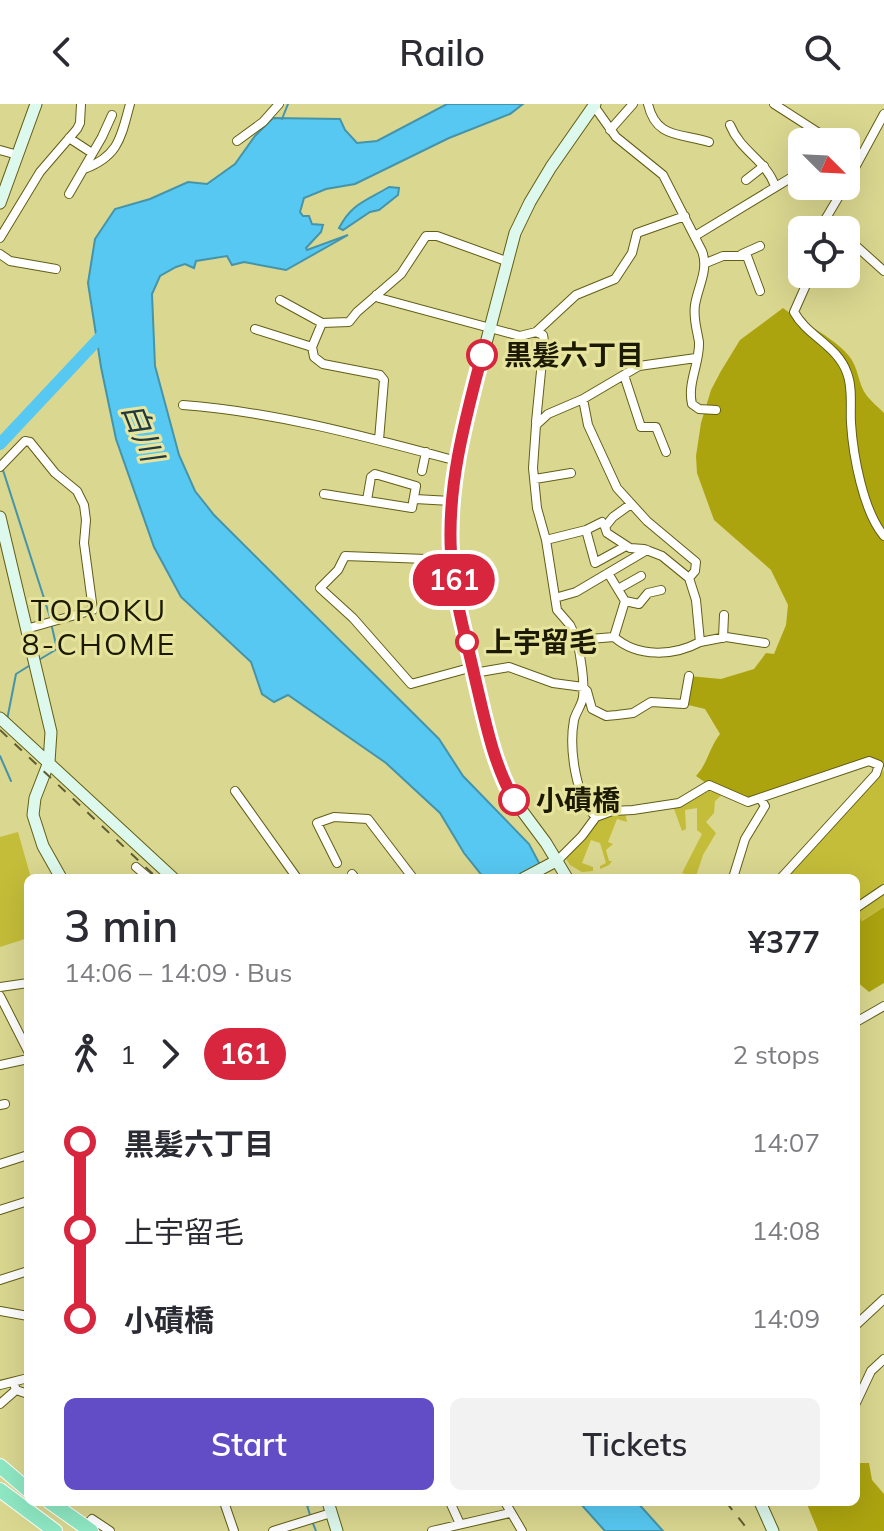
<!DOCTYPE html>
<meta charset="utf-8">
<style>
body{margin:0;font-family:Mulish,"Noto Sans JP",sans-serif;background:#f2f2f3;color:#2b2b33;height:100vh;display:flex;flex-direction:column;font-size:30px;white-space:nowrap}
*{box-sizing:border-box;margin:0}
p{font-size:26px;color:#7c7c81}
.icon{flex:none;width:44px;height:44px;fill:none;stroke:currentColor;stroke-width:2;stroke-linecap:round;stroke-linejoin:round}
.map{position:relative;flex:1;overflow:hidden}
.sheet{position:absolute;left:24px;top:770px;width:836px;height:632px;display:flex;flex-direction:column;background:#fff;border-radius:12px;box-shadow:0 8px 32px #0002}
.sheet>*{flex:none}
.badge{padding:0 16px;border-radius:26px;font-size:28px;line-height:52px}
.needle{width:52px;rotate:114deg}
.controls{position:absolute;left:788px;top:24px;display:grid;gap:16px}
.controls a{display:grid;place-items:center;width:72px;height:72px;border-radius:12px;background:#fff;box-shadow:0 8px 32px #0002;font-size:40px}
.map>.badge{position:absolute;translate:-50% -50%;box-shadow:0 0 0 4px #fff}
.legs{display:flex;align-items:center;gap:12px;height:88px;padding:0 40px;font-size:26px}
.legs p{margin-inline-start:auto}
.head{display:flex;align-items:center;justify-content:space-between;height:136px;padding:0 40px}
h1{font-size:44px;font-weight:600;line-height:60px}
.button{display:flex;gap:16px;margin-top:auto;padding:16px 40px}
.button a{flex:1;height:92px;border-radius:12px;background:#624dc6;color:#fff;font-size:32px;font-weight:600;line-height:92px;text-align:center}
.button a+a{background:#f2f2f3;color:#2b2b33}
ul{padding:0 40px;list-style:none}
li{display:flex;align-items:center;gap:28px;height:88px;font-size:30px}
li i{display:grid;place-items:center;width:12px;height:100%;margin:0 10px;background:currentColor}
li i::after{content:'';width:20px;height:20px;margin:-10px;border:6px solid;border-radius:50%;background:#fff}
li p{margin-inline-start:auto}
li:first-child i{background:linear-gradient(#0000 50%,currentColor 0)}
li:last-child i{background:linear-gradient(currentColor 50%,#0000 0)}
header{display:flex;justify-content:space-between;align-items:center;height:104px;padding:0 40px;background:#fff;font-size:36px;font-weight:600}
.map>svg:first-child{display:block}
</style>
<header><svg class="icon" aria-label="back" viewBox="0 0 24 24"><path d="M15 5l-7 7 7 7"/></svg>Railo<svg class="icon" aria-label="search" viewBox="0 0 24 24"><circle cx="10" cy="10" r="6"/><path d="M15 15l6 6"/></svg></header>
<div class="map">
<svg width="884" height="1427" viewBox="0 0 884 1427">
<rect width="100%" height="100%" fill="#dad790"/>
<path fill="#c4bd39" d="M884,666v137l-23,14 -2,-4 -3,2v-41h-70z
M709,687l14,3 -8,7 -1,12 -8,9 10,11 -13,22 -7,21 3,2 -17,-5 20,-39 -5,-4v-22l-12,2 1,19 -4,2 -9,-25 15,-3z
M625,708l2,10 -10,-3 -9,23 5,2 -7,6 3,11h3l-3,4 -9,4v-3l6,-3 -6,-20 -9,-3 -9,23 11,4v4l-11,1 -12,-7 -7,-11c19,-19 33,-41 62,-42z
M18,728l13,46h-3v60l-28,9v-110z"/>
<path fill="#aca40f" d="M783,204c21,16 49,28 66,48 10,12 9,29 18,40 5,6 12,12 17,17v354l-15,-6 -121,41 -39,-17 -13,-9c12,-13 13,-28 24,-42l-15,-25 -21,-5 5,-28 32,3 33,-10 12,-16 8,1 12,-29 2,-20 -17,-35 -57,-50 -17,-47 -1,-17 5,-33 10,-33 10,-19 19,-31z
M884,803v76l-15,9 -13,-11v-62l3,-2 3,4z
M856,1359h13l3,17 12,14v37h-66l-12,-29h50z"/>
<path fill="#57c8f2" stroke="#4594a9" stroke-width="2" d="M447,0h76l-13,10 -61,24 -94,46 -29,5 -22,9 -4,14 3,4h6l3,8 11,1 -2,7 -15,16 1,2 41,-15 -62,35 -42,-8 -12,3 -5,-9 -31,5 -2,7 -9,-4 -9,3 -16,9 -8,18 3,72 24,89 16,36 19,24 225,224 24,37 66,68 18,34h-63l-20,-25 -24,-40 -54,-50 -98,-68 -14,7 -12,-8 -11,-32 -70,-65 -27,-50 -38,-108 -15,-72 -13,-84 7,-44 20,-30 35,-10 38,-17 19,2 28,-20 20,-28 18,-18 67,1 5,11 12,13 20,-2z
M389,83l10,1 -1,7 -19,15 -9,2 -27,18 -4,-2c13,-25 27,-27 50,-41z
M579,1398h58l26,29h-58z"/>
<g fill="none" stroke-linecap="round" stroke-linejoin="round">
<path stroke="#4594a9" stroke-width="2" d="M282,15l6,-15
M2,363l48,150
M37,557l20,-12 -6,-26
M7,616l9,-46 16,-10
M0,652l11,25
M306,1398l4,13
M312,1417l4,10"/>
<path stroke="#57c8f2" stroke-width="12" d="M0,340l106,-113"/>
<defs>
<path id="street" d="M648,0c8,35 33,29 61,38
M774,0l59,38
M594,2l22,31 47,38 39,76c7,19 -4,35 -7,54 -2,14 2,24 4,37 1,21 -12,41 -7,62l7,5 17,1
M730,21c11,27 36,35 45,61
M610,26l23,-26
M69,34l23,15
M237,37l26,-19 16,-18
M0,46l18,5
M846,46l13,9
M84,65c35,-13 37,-32 46,-65
M746,76l18,-14
M846,80l38,-70
M69,90l33,-57 10,-22
M826,114l13,12
M819,126l26,-44
M695,132l107,-65
M846,133l38,34
M0,134l40,-66 37,-43 3,-6 1,-19
M0,150l10,7 46,8
M742,150l18,-8
M706,159l17,-7h24l13,35
M805,170l1,11 -12,27c13,24 44,34 53,61 6,15 3,34 4,50 2,32 12,88 33,113
M376,191l3,3 141,38 16,-4 40,-37 39,-16 17,-26 5,-20 48,-17
M280,196l42,23 27,-1 8,-10 44,-38 25,-38h11l69,25
M255,225l57,18 2,10 9,7 57,11 4,5 -5,60
M536,228l7,3 1,6 -8,81
M312,243l10,-24
M624,271l17,52h15l10,25
M583,295l5,26 29,63 30,33 49,41 -1,9 -6,7 7,22 4,42c-26,14 -62,16 -86,-5l-37,3 -7,-15 -13,-15 -11,-70 -9,-32 -4,-40 3,-43 12,-11 35,-15 56,-33 57,-8
M183,301c93,7 184,32 274,56
M0,363l25,-26 5,1 25,31 22,18 7,14 2,15 -2,23 9,67 -67,19
M422,367l4,-19
M535,375l36,-6
M324,390l88,14 4,-22 -41,-12 -4,3 -4,23
M415,395l36,2
M631,400l-18,13 -8,10 2,6 23,15 14,1 18,7 27,22
M605,423l-3,-5 -16,8 9,33 31,-17
M546,436l40,-10
M451,451l-25,4 -81,-3 -7,14 -18,18 33,30 58,66 62,-17
M608,469l17,28 -11,36
M618,485l23,-13
M555,494l21,-6 71,-42
M625,497l14,3 9,-11 13,-3
M723,534l1,-23
M577,536c3,13 8,43 6,57 -1,8 -7,15 -9,23 -5,27 1,78 22,97
M700,538l26,-5 39,6
M474,569l35,-6 44,16 30,4 4,4 5,18 14,7 11,-1 16,-2 18,-11 33,2 5,-28
M235,687l62,87
M558,756l24,-24 14,-19 16,-6 21,-1 46,-7 30,-18 39,17 121,-41 10,4 -3,9 -95,104
M337,759l-20,-40 17,-6 34,2 45,59
M136,763l13,11
M352,770l3,4
M733,774l12,-39 20,-33 -5,-8
M856,804l28,-19
M0,883l28,-4
M0,892l28,55
M856,918l28,-16
M0,961l28,-6
M0,1001l5,-1
M0,1060l28,-9
M0,1106l28,-9
M0,1176l28,-9
M0,1207l28,5
M856,1221l28,-26
M0,1281l28,-7
M15,1283l1,3 12,4
M856,1299l15,-32 13,-12
M0,1300l16,-14
M224,1398l10,29
M450,1398l10,22
M505,1398l17,29
M85,1423l7,-8 18,12
M273,1427l58,-18
M432,1427l78,-18"/>
<path id="secondary" d="M0,99l36,-99
M0,413l51,215 -2,30 -14,36 -2,17 10,31 18,32
M0,614l173,160
M524,774l34,-18
M567,774l-21,-35 -32,-43 -20,-45 -40,-175 -4,-55 7,-64 8,-38 50,-190 15,-31 21,-35 44,-63
M328,1398l9,29
M760,1398l13,29"/>
<path id="highway" d="M0,1362l28,24
M0,1386l55,41
M50,1398l41,29"/>
</defs>
<use href="#street" stroke="#625e15" stroke-width="10"/>
<use href="#secondary" stroke="#625e15" stroke-width="13"/>
<use href="#highway" stroke="#fff" stroke-width="16"/>
<use href="#street" stroke="#fff" stroke-width="8"/>
<use href="#secondary" stroke="#ddf8ed" stroke-width="11"/>
<use href="#highway" stroke="#8ee8c3" stroke-width="14"/>
<path stroke="#5e5c32" stroke-width="2" stroke-dasharray="10 10" stroke-linecap="butt" d="M0,626l157,148
M726,1398l23,29"/>
</g>
<g fill="none" stroke-linecap="round" stroke-linejoin="round">
<defs>
<path id="line-1" d="M482,251c-17,65 -35,130 -31,198 2,42 15,84 24,125 10,42 18,85 39,122"/>
</defs>
<use href="#line-1" stroke="#fff" stroke-width="18"/>
<use href="#line-1" stroke="#d7263d" stroke-width="12"/>
</g>
<g fill="#fff" stroke="#d7263d" stroke-width="4">
<circle cx="482" cy="251" r="14"/>
<circle cx="467" cy="538" r="10"/>
<circle cx="514" cy="696" r="14"/>
</g>
<g text-anchor="middle" stroke-width="6" stroke-linejoin="round" paint-order="stroke">
<g font-size="28" font-weight="bold" fill="#1b1900" stroke="#e7e49d" text-anchor="start">
<text x="504" y="261">黒髪六丁目</text>
<text x="485" y="548">上宇留毛</text>
<text x="536" y="706">小磧橋</text>
</g>
<g font-size="30" font-style="italic" fill="#203943" stroke="#e7e49d">
<text transform="translate(142 328) rotate(68)" y="10">白川</text>
</g>
<g font-size="30" letter-spacing="2" fill="#1b1900" stroke="#e7e49d">
<text x="99" y="517">TOROKU<tspan x="99" dy="34">8-CHOME</tspan></text>
</g>
</g>
</svg>
<div class="controls">
<a><svg class="needle" viewBox="-14 -14 28 28"><path d="M0-13l5 13h-10z" fill="#e53935"/><path d="M0 13l5-13h-10z" fill="#7c7c81"/></svg></a>
<a><svg class="icon" aria-label="locate" viewBox="0 0 24 24"><circle cx="12" cy="12" r="6"/><path d="M12 2v4M12 18v4M2 12h4M18 12h4"/></svg></a>
</div>
<b class="badge" style="left:454px;top:476px;background:#d7263d;color:#fff">161</b>
<section class="sheet">
<div class="head"><div><h1>3 min</h1><p>14:06 – 14:09 · Bus</p></div><b>¥377</b></div>
<div class="legs"><svg class="icon" aria-label="walk" viewBox="0 0 24 24"><circle cx="13" cy="4" r="2"/><path d="M13 8l-2 6 4 7M11 14l-3 7M7 12l3-4h3l4 4"/></svg>1<svg class="icon" aria-label="forward" viewBox="0 0 24 24"><path d="M9 5l7 7-7 7"/></svg><b class="badge" style="background:#d7263d;color:#fff">161</b><p>2 stops</p></div>
<ul>
<li><i style="color:#d7263d"></i><b>黒髪六丁目</b><p>14:07</p></li>
<li><i style="color:#d7263d"></i><span>上宇留毛</span><p>14:08</p></li>
<li><i style="color:#d7263d"></i><b>小磧橋</b><p>14:09</p></li>
</ul>
<div class="button"><a>Start</a><a>Tickets</a></div>
</section>
</div>
